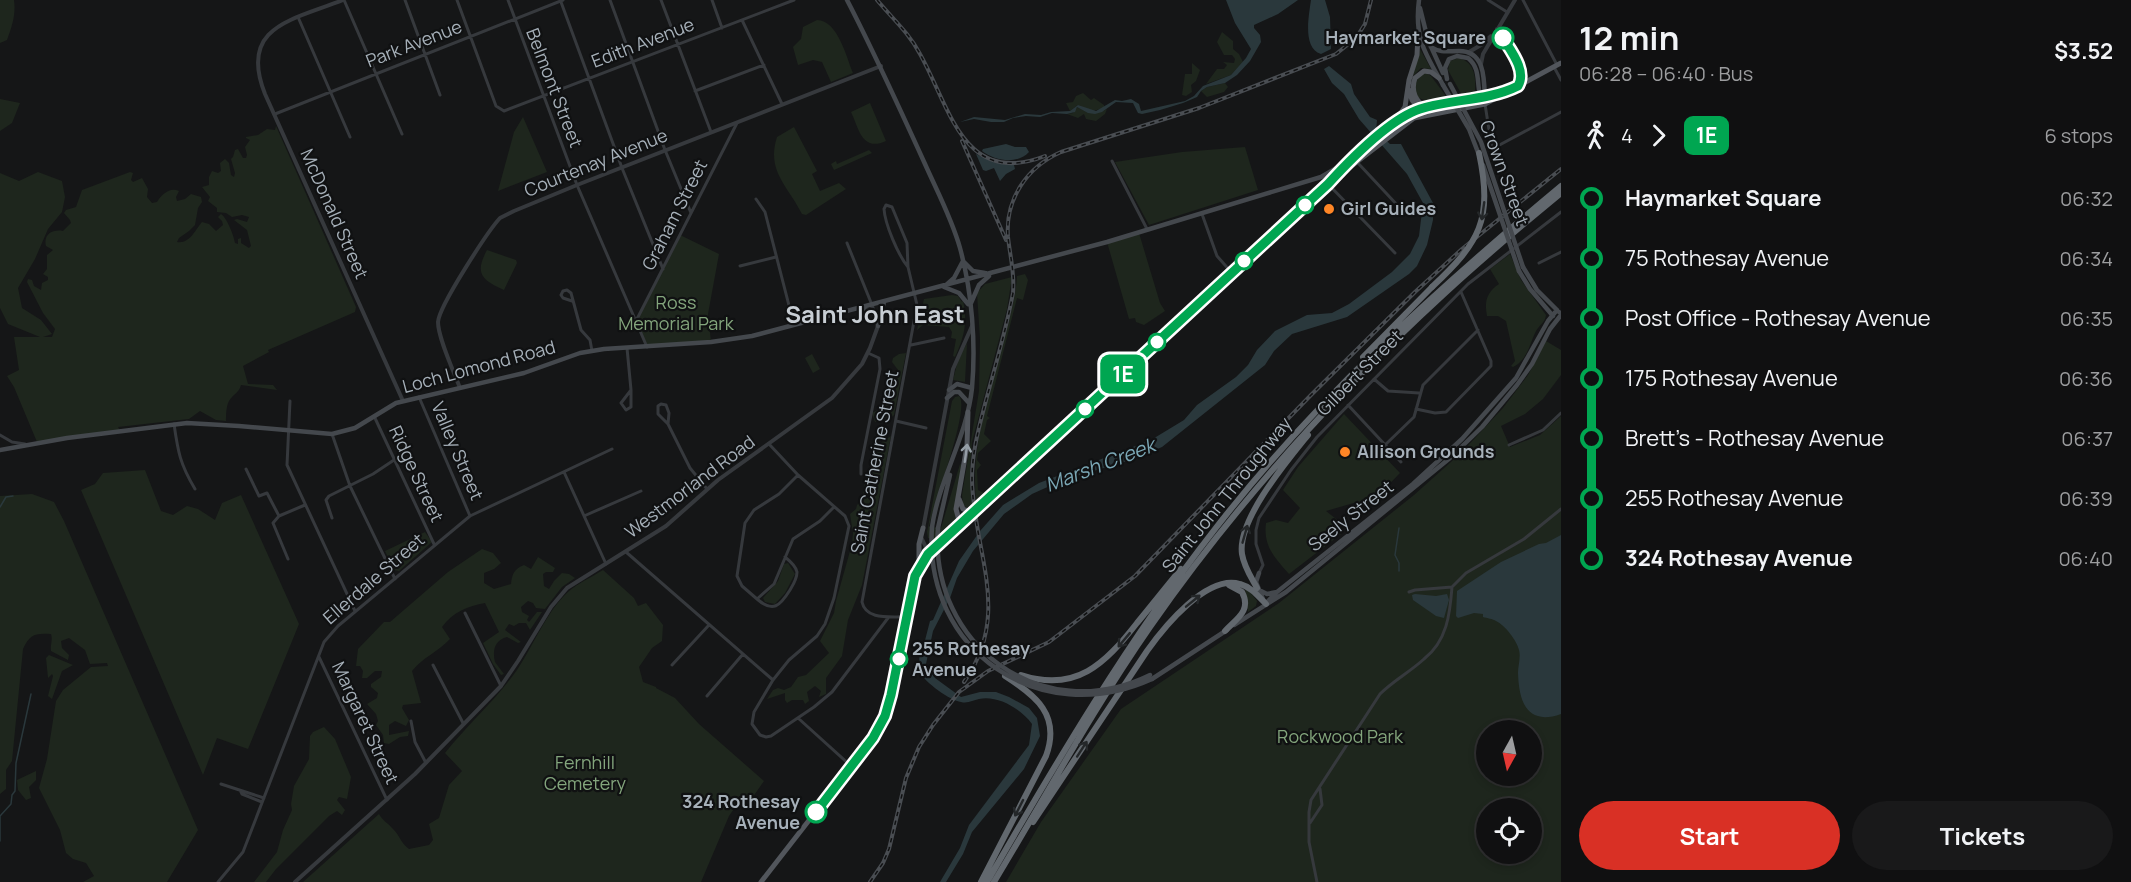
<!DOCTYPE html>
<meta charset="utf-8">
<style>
body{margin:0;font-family:Manrope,sans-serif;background:#19191a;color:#f1f3f6;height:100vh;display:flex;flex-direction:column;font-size:22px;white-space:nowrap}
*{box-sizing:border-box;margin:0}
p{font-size:20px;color:#9c9d9f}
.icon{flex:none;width:33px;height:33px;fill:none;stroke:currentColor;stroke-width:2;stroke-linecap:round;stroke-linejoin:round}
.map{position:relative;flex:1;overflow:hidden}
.details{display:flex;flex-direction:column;background:#101011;width:570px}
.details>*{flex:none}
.badge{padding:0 12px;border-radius:9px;font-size:21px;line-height:39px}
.needle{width:39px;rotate:188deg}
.controls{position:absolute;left:1476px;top:720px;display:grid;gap:12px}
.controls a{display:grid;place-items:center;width:66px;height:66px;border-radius:50%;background:#101011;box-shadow:0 3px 9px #0003,0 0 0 2px #303031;font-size:30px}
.map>.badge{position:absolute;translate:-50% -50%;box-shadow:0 0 0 3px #fff}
.legs{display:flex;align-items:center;gap:9px;height:66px;padding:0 18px;font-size:20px}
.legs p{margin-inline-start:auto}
.head{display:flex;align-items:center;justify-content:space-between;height:102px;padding:0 18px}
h1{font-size:33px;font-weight:700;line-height:45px}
.cta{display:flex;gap:12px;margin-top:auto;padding:12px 18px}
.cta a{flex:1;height:69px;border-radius:36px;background:#d93025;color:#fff;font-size:24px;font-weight:700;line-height:69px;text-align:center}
.cta a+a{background:#19191a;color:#f1f3f6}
ul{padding:0 18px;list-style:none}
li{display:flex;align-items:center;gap:21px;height:60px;font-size:22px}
li i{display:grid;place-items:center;width:9px;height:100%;margin:0 8px;background:currentColor}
li i::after{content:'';width:15px;height:15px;margin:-8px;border:4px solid;border-radius:50%;background:#101011}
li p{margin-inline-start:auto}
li:first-child i{background:linear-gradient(#0000 50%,currentColor 0)}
li:last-child i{background:linear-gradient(currentColor 50%,#0000 0)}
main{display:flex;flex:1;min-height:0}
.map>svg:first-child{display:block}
</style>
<main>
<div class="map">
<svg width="1561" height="882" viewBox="0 0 1561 882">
<rect width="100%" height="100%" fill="#151617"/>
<path fill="#1e261d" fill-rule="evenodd" d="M0,0h14c2,15 -2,26 -7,40l-7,3z
M817,20c21,0 30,39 36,53l-22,9 -9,-20 -9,-2 -15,5 -5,-18 8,-8 2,-12z
M1222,32l11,9v8l6,5 4,8 -12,13 -25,9 11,-15h7l3,-4 -4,-3 11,1 1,-4 -3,-4h-8l-7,-13z
M1420,49l11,20 -10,-1 -8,8z
M1459,58c15,4 17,18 16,32l-3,4 -9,3 -15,-27 2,-9z
M1192,63l8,7 -4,11 -5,4 1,7 -6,4 -4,-1 3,-21h7z
M1426,73l5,3 18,24c-17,0 -45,6 -30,-24z
M1225,83l3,4 -4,5 -17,5 -6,-6 6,-4z
M1083,93l8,7 3,-2 10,7v3l-11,3 -15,-6 -8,6 -4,-8 7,-1 3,-6z
M0,99l20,4 -8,20 -12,8z
M870,103l16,38c-24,11 -27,-12 -35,-29z
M1077,107c11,5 18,9 30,2l-2,5 -9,7 -10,-2 -2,-5 -6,4 -11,-4 6,-1z
M523,117l24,55 -49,19 16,-59z
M276,126l80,181 -1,5 -87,38 1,2 -26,14 5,18 25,1 4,5 -36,-5c-2,8 -8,9 -12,16 -3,6 -3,14 -3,20l-10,-1 -16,-9 -11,8 -71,8 2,3 -83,12 -23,-55 -7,-11 12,-6 -5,-33h26l-32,-13 -8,-16v-135l19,8 19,-9 24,9 3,16 -3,15 -14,17 -13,30 -17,29 4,20 19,12 11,14 -9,3h9l3,-8 -12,-16 -16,-31 1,-3 4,1 2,6 7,4 1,-7 6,-3v-3l-5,-3 4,-5v-14l6,-5 -7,-4c-3,-12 7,-17 17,-15l8,-8 -1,-3 -6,-7 2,-3 10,-3 6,-17 48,-18 3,1 -2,7 2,2 9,-4 6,11 -1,8 5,6 5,-1c5,-8 13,-15 22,-11l-3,6 1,4 8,-2 6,-5 10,3 1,5 -4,6 -3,17 -6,6 -10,7 -2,4c13,2 18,-12 25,-20l7,2 7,7 7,-6 -1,-4 -4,-4 3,-3c6,4 13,22 14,29l3,1v-5l3,-1v5l8,5 2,-2 -4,-16 -13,-10 3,-1 10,3 2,-5 -7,-2 -10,2 -6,-4 -9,-1v-4l-9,-7 2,-4 -8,-10 7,-2v-8l3,-6 6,2 3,-2 -1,-8 5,-4 4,4 2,12 3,2 1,-4 -4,-14 2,-2 2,-7 3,-1 5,9h3l1,-3 -2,-8 5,-7 -4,-2v-1l12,-2 9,-6 8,1z
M794,127l23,44 -5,3 8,17 19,-8 7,6 -40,26 -4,-1c-14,-28 -36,-43 -25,-77z
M1245,147l13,43 -109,35 -34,-63 67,-10z
M869,150l3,3 -38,17 -3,-6 5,-3 1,3z
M1139,233l21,70 5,8 -21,14 -8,-3 -1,-4 -6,1 -22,-77z
M680,235l39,19 -11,60 3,28 -64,5 -11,-26z
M487,250l29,10 1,3 -13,27c-22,-10 -30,-16 -17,-40z
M1510,254l11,26 25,35c-1,8 -6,9 -10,16 -7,14 -8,28 -23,36l-2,-1 4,-5 -9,-40 -8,-5h-11c-3,-15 0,-24 12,-32l-9,-15z
M1025,274l3,6 -5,20 -6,-2 -30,118 3,2 -3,2 -3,14 7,7 -13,12 -1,7 4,5 -4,5 1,20 6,3 8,-7 1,1 -17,14c-6,-56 15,-112 29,-166 5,-20 11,-38 12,-59z
M1012,277l-5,32 -35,133 -2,26 2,37 -5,3 -4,-3 -1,-10 17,-104 1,-52 -3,-46 8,-9z
M952,295l6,1 4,6 1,-1c5,21 1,37 -8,56l-2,-1 3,-17 -5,-1 1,-6 -3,-5 -26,-2 -6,5 7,-31z
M1546,341l15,9v25l-18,24 -18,15 -24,12 9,21 30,-12 21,-19v466h-555l35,-60 80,-113 158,-106 135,-108 47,-42 42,-45 25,-33zM1486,730h46v46h-46zM1486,808h46v46h-46z
M967,343l-2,39 -12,-2 5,-20z
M906,353l-12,62 -5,5 -14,2 -3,-9 13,-7 9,-19 4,-17 -6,-8 1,-4 6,-4z
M812,354l8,15 -7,4 -8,-15z
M959,396c12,12 -26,108 -30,131l12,1 19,-64 2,1 -6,54 -21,21 -7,-2 -1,-6 25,-131 3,-4z
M1344,414l56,59 -32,33 -11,-4 -31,9 14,11 1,12 -52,40c-14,-16 -26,-28 -23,-51l10,-3 12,3 12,-15 -17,-18 15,-23z
M891,436l-29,149 -14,35 -6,36 -16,22v16l-7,3 2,-6 -6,-5 -8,6 2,9 -4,3 -2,-4h-11l-5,3 -2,-3v-7l-18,6 6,-9 5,-2 6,2 7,-3 7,-10 8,-2 23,-22 -9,-12 14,-28 2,-12 16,-57 1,-11 -3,-19 6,-5 1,-4 5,-5 3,-18 7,-14 5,-23z
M145,470l16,41 12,4 14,-9 11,3 17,11 7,-17 19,-8 58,129 -51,125 -31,-11 -14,37 -122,-285 14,-6 8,-11z
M32,494l22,8 10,19 134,309 -31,52h-84l11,-6 -8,-13 -13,-4 -7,-6 -6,-23 -21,-42 8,-29 9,-58 7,-11 28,-23 17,-1 -1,-3 -17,1 -5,-14 -16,-12 -8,3 1,7 7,7 -1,5 -17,-9c-1,-6 2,-11 0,-17 -16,-1 -21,0 -28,15l-11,112 -6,9v19l-6,5v-298z
M425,532l7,10 -33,29 -5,-1 -9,-19z
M482,549l11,4 8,10 -7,6 -10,4v10l10,6 17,-5c1,-10 3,-15 13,-19l7,4 7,-12 17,11 -2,4h-7l-3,2 1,12 5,3 5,-8 8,-8 7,1 6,4 -13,9 -17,22 -9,-1 -3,-5 -5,-2 -7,6 1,5 7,4 -2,4 2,2 8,-10h5l-12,18 -4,-7h-7l-5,3 -5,-2 -4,6 16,12 -3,1 -11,-6c-12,3 -15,13 -12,25l9,12 -3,1 -8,-11 -10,-21 16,-11 -14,-29c-17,3 -32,9 -43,24l8,12c-11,12 -28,19 -38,32l9,32 -18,2 -1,3 7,12 -3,6 -11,-5 -6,4v10l20,-4 -1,5 -8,1 -11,7 -5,-1 -1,-8 -7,-10 2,-4 -2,-7 -9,-10 10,-6 1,-5 -7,-6v-3l10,-7 1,-6h-7l-8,7h-5l1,-7 -3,-5h-4l2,-17 26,-27h6l58,-50z
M788,563l7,11 -10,19 -10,11 -10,-2 -2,-4 15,-17 6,-17z
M603,570l31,28 4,8 8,-3 17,22 -1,16 -10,7 -13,19 4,15 13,5v1l19,10 24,26 65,57 -14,20 -8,-4 -13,19 -28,66h-398l76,-68c4,7 9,9 14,15 7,7 7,13 16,20l20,-4 4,-5 -4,-16 10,-6 10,-33 13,-14 -17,-18c22,-28 51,-53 72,-83 17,-25 29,-58 51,-78 10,-9 24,-15 35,-22z
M1245,589l5,3 7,9 -1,5 -8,6z
M49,655l24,10 -11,6 -10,28 -4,-3 5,-20 -1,-2 -4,4 -2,-20z
M324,727l11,12 16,38 -4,22 -8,-2 -2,3 8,10 -3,5 -5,-4 -8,5 -53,53 -10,13h-12l23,-30 6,-22 9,-20 -1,-6 3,-18 15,-27 1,-23 3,-4z
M36,771v9l-7,7 2,11 -5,2 -8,-10 -1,-10z"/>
<path fill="#2a383c" d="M1226,0h72l-20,14 -24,11v3l6,7 1,7 -11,19 -13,14 -12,8 -18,4 -6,4 -4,6 -14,6 -23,7 -18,4 -4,-1 -5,-10 -17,-1 -14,10 -7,2 -7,-1 -11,-6 -2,5 -8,2 -15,-1 -12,4 -14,-1 -13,2 -9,4h-13l-17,-3 -14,3 14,-5 31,3 20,-6 16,1 10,-3 19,-1 8,-6 18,6 19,-11 7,1 9,-2 8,5 2,7 44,-10 9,-5 9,-10 28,-11 15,-17 5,-9 -16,-26z
M1311,0h14l5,17 1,32 -10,5c-19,-6 -12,-39 -10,-54z
M1329,66l22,18 3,10 16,23 7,3 -1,11 14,13h11l32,59v17l-6,25 -10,21 -8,8 -62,43 -55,17 -18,17 -9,14 -103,82 -31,13 -68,20 -31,14 -28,20 -31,37 -16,27 -7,20 -17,33 -7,33 9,14 26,19 19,-5h16l13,5 20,11 8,10 3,18 -16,33 -52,63 -9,22 -17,28h-6l20,-34 9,-23 60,-80 3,-21c-11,-15 -34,-29 -53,-25 -6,1 -11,5 -18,3 -10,-1 -37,-20 -40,-29 -3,-8 -1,-16 -2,-23l4,-2 7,-27 3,-1 26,-59 21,-30 23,-26 36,-22 112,-43 33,-20 13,-15 39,-28 12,-12 9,-15 18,-19 32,-16 25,-2 17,-9 43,-32 18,-18 9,-18 4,-33 -16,-29 -48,-55 -15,-25 -12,-11 -8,-14z
M1006,144l9,3h11l3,5c-12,13 -34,9 -47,-1l1,-2z
M976,154l15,7 23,4 1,4 -9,5 -6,7 -6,-13 -8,3 -3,-1z
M1561,535v179c-34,12 -42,-12 -43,-41 0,-7 3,-16 1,-23 -2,-9 -14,-25 -23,-29 -3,-2 -9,-3 -13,-4v-3l-9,-1 -16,5 -2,-2 1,-25 44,-29 38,-18 7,-1z
M1415,594l21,2 11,-2 2,6 -5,18 -8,-2 -23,-16 -1,-5z"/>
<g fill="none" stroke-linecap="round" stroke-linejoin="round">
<path stroke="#2a383c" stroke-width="1.5" d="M0,507l6,-10 7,-1
M1399,571v-8l-4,-8 4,-27
M0,841v-25l11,-12 1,-9 3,-4 1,-28 15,-69"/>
<path stroke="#36393d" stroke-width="3" d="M344,0l58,134
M405,0l35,95
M457,0l39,106 8,5 290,-111
M508,0l69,185 70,162
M610,0l55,150 26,63
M661,0l50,132
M712,0l10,28
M1488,0l19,12
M1523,0l34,65
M561,2l61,166 41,101
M298,17l52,120
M742,20l40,84
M1554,67l7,13
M695,91l69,-26
M1485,104l7,45 69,-37
M275,114l288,-114
M1112,161l35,68
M1357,162l43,46
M1328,184l67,69
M756,199l9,13 29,113
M1202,214l15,42 15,17
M847,243l25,62
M1539,263l22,-11
M740,266l36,-9
M572,301l-9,-3 -2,-3 2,-4 4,-1 4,3 10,37 9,10 2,11
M636,321l101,-198
M911,345l33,-7
M627,348l4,42 -10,13 5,7 5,-3v-17
M1374,379l14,12 31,2
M419,397l51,119
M290,401l-3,64 68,146
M1348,405l53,57
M1416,409l19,4 11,-1 45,-46v-5l-30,-69
M374,416l60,128
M896,421l30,7
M174,424c4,28 6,40 21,65
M668,424l1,-11 -3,-8 -5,-1 -3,2v8l10,10 22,44 17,21
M332,434l18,52 45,93
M0,435l12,7 13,2
M769,444l29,31 47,41 4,10 -15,72 -9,26 -8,12 -28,24 -16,20 -19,32 -2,12 8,11 6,2 5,-1 43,-29 18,-15 56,-74
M1385,445l29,-28 9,-32 55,-55
M1509,445l34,-15 18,-17
M246,469l13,27 8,-3 12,23 -6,7 15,36
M564,472l42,92
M861,474v-9l19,-96 -1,-11 -11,-5
M798,475l-19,19 -25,16 -9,13 -8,53 5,10 15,13 17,-15 19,-45 27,-18 14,-14
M279,516l26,-11
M584,516l57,-25
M332,518l-6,-18 3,-4 44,-22 21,-14
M626,552l147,128
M1259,573l4,-8 -7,-21v-14l3,-12 32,-48 26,-33 151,-153 93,-72
M1409,592l6,-2 37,-3 14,-14 58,-34 37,-30
M757,599c16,14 23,7 33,-9 3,-5 7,-11 7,-18 -1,-6 -7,-11 -12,-15
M465,613l36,73
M907,617c-15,-1 -41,4 -45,-15l55,-297 -9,-38 -1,-24 -15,-36 -6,-2 -2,4c1,15 14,46 24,58
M319,657l68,143
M433,665l30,58
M672,665l37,-40
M707,696l36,-42
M798,718l53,48
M411,721l4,21 11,21
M221,784l43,14
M241,792l1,2 20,8
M1310,823l12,-18 -2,-16
M218,882l25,-30 81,-210 14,-16 132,-110 142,-67
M1317,882l-8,-40v-30l2,-12 69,-106c14,-14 30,-22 44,-35 23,-18 26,-45 28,-72"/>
<path stroke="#36393d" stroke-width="4" d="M343,0c-50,20 -105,26 -78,94l138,307
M1497,29l24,42 1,6 -3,7
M1469,52l12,-7 10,-9
M1481,64l2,-10 32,-54
M460,388c-6,-16 -22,-50 -22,-66 1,-16 50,-91 62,-104l14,-7 63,-26 304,-119
M923,529l30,-160 19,-43
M922,539l7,15
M295,882l120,-108 86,-88 17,-25 33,-54 16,-19 99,-62 52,-46 114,-82 30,-34 8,-16 8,-22 -6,-20"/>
<path stroke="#44484d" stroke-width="4.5" d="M847,0c28,54 53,109 78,164 12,27 27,55 35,84 12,44 16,95 12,140 -5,49 -33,91 -40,139
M1419,0c-5,38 6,53 24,85
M1420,8l8,32 15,33
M1431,47c9,6 17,4 28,4 28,0 25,32 26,53
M1447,79l-2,-11 4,-9 8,-3 11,2c16,13 5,32 17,46
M963,261l10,10 12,2
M1523,267l14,23 22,22
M1519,271l11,18 23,27
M945,286l9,-8 9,-17
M944,287l15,6 9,11
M971,303l8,-18 10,-9
M863,310l8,1 4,4
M878,326l6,-24
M949,390l8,-6 15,4
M947,398l7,-6h5l10,11
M0,450l67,-12 120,-15 52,3 93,8 23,-6 41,-25 128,-30 56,-20 24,-4 107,-7 41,-6 355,-94 214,-65 24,-14
M938,528l12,-53
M1259,573l-3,9 7,17
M1259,590l8,4 10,-2
M1268,601l9,-9 136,-108 49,-45 54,-61 32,-57 9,-11
M1234,625l52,-33 164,-134 32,-31 35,-42 15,-21 18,-35 11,-14
M1152,679l75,-49"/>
<path stroke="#52565c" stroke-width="5" d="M1409,90l3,10 8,10
M1430,104l-10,-1c-7,-7 -8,-16 -5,-25l9,-7 7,1 8,6
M1395,121l10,-14 4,-27 8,-25 1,-20
M1341,174l73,-56 71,-14 76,-41
M959,499l4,10 10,4
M960,524l-4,-15 11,-63 1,-34
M919,565v-21l4,-16
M761,882l112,-144c25,-37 27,-86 35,-129 5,-20 8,-38 21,-55l399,-370c21,-23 62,-66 92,-75 29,-9 61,-11 90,-20"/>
<path stroke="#62686e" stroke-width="6" d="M1363,357l69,-70
M1257,588c-6,-11 -13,-21 -15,-34 -5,-34 45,-93 66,-119
M1225,631c11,-12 27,-20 17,-39l-13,-7
M1021,675c55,18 84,-11 116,-52 15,-18 29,-36 44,-54
M1033,822l114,-171c17,-24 60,-77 93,-67 11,3 18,12 26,20
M981,882l65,-126c15,-41 -10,-60 -41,-80
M987,882c70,-121 141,-242 228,-353 101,-130 220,-238 346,-343
M994,882c52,-86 99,-173 156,-255 85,-122 185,-233 294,-333 38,-35 77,-68 117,-101"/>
<defs>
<path id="rail" d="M877,0c15,18 32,33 43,54 30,53 43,134 125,102
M962,141l44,99
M964,682c49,-69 9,-130 8,-203 0,-25 6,-48 12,-71 10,-38 22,-77 29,-115 2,-19 -3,-37 -5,-56 -3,-38 19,-70 53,-85l138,-44 137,-54 20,-16 9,-14 6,-24
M870,882l13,-19 6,-14 17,-71 13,-31 14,-22 26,-33 29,-21 61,-29 86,-66 176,-181 104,-103 47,-43 99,-80"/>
</defs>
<use href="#rail" stroke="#494d52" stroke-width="4"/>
<use href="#rail" stroke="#101112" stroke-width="1.5" stroke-dasharray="4.5" stroke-linecap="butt"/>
<path stroke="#44484d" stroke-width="4.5" d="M1450,84l31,58 42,125
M1443,85l26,44 10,26
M1483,165l36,106
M932,527c-9,124 108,203 220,152
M938,528c-9,117 104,200 212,147"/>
<path stroke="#62686e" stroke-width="6" d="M1432,287c48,-45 61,-67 47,-134"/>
</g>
<defs><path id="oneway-shaft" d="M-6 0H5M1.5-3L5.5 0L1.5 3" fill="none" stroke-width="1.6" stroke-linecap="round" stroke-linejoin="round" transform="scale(1.5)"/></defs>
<g stroke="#242729">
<use href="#oneway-shaft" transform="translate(1483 211) rotate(98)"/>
<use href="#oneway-shaft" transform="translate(1245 534) rotate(-74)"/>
<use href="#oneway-shaft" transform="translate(1193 601) rotate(-39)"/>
<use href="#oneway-shaft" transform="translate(1124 640) rotate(130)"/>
<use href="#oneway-shaft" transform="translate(1082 749) rotate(-57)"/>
<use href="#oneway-shaft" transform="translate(1019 808) rotate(117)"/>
</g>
<use stroke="#959ea6" href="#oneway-shaft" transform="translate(966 453) rotate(-82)"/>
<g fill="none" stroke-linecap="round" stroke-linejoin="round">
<defs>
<path id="line-1" d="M816,812l57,-74 12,-22 6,-21 24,-119 13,-22 400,-370c21,-23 62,-65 92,-75 31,-10 68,-8 98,-23 9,-15 -7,-35 -15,-48"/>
</defs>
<use href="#line-1" stroke="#fff" stroke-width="14"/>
<use href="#line-1" stroke="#00a651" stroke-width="9"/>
</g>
<g fill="#fff" stroke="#00a651" stroke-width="3">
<circle cx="1503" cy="38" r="10"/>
<circle cx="1305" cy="205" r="8"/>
<circle cx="1244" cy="261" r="8"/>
<circle cx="1157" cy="342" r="8"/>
<circle cx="1085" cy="409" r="8"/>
<circle cx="899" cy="659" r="8"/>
<circle cx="816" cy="812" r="10"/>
</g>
<g fill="#ff8626" stroke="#101112" stroke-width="2">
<circle cx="1329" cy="209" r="6"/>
<circle cx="1345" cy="452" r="6"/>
</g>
<g text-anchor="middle" stroke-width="4.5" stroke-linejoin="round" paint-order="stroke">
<g font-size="18" font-weight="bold" fill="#a6b0b9" stroke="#101112" text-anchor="end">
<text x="1486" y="44">Haymarket Square</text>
<text x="912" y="655" text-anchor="start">255 Rothesay<tspan x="912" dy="21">Avenue</tspan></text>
<text x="800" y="808">324 Rothesay<tspan x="800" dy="21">Avenue</tspan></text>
</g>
<g font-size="18" fill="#a6b0b9" stroke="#101112">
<text transform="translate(643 43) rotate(-21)" y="6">Edith Avenue</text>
<text transform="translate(414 44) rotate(-21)" y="6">Park Avenue</text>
<text transform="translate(554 88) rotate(69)" y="6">Belmont Street</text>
<text transform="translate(596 163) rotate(-22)" y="6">Courtenay Avenue</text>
<text transform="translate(1504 173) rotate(70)" y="6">Crown Street</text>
<text transform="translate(334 214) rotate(66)" y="6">McDonald Street</text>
<text transform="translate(675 215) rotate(-63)" y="6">Graham Street</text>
<text transform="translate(479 367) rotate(-15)" y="6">Loch Lomond Road</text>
<text transform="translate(1360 373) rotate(-45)" y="6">Gilbert Street</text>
<text transform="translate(457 451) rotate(67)" y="6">Valley Street</text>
<text transform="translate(875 462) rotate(-79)" y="6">Saint Catherine Street</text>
<text transform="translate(416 474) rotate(65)" y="6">Ridge Street</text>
<text transform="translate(690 487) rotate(-37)" y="6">Westmorland Road</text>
<text transform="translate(1227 495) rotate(-51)" y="6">Saint John Throughway</text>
<text transform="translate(1351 516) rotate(-38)" y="6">Seely Street</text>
<text transform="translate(374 579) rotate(-41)" y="6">Ellerdale Street</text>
<text transform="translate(365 723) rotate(65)" y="6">Margaret Street</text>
</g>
<g font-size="18" font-weight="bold" fill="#a6b0b9" stroke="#101112" text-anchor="start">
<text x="1341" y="215">Girl Guides</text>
<text x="1357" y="458">Allison Grounds</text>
</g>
<g font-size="18" fill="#83a57c" stroke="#101112">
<text x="676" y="309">Ross<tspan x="676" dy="21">Memorial Park</tspan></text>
<text x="1340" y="743">Rockwood Park</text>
<text x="585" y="769">Fernhill<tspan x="585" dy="21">Cemetery</tspan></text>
</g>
<g font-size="20" font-style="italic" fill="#7ba8b6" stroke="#101112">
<text transform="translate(1100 465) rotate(-21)" y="7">Marsh Creek</text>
</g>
<g font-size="24" font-weight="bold" fill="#c8ced4" stroke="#101112">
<text x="875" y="323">Saint John East</text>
</g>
</g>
</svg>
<div class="controls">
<a><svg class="needle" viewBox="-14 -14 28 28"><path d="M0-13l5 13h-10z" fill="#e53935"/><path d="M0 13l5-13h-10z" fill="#9c9d9f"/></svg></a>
<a><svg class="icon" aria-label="locate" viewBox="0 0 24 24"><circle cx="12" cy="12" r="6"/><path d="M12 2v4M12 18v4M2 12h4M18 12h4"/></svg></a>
</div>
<b class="badge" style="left:1123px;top:374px;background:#00a651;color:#fff">1E</b>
</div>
<section class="details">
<div class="head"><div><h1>12 min</h1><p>06:28 – 06:40 · Bus</p></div><b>$3.52</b></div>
<div class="legs"><svg class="icon" aria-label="walk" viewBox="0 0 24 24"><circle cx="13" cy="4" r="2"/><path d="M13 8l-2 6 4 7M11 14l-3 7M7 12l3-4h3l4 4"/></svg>4<svg class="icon" aria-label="forward" viewBox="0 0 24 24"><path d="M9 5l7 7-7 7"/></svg><b class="badge" style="background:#00a651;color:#fff">1E</b><p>6 stops</p></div>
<ul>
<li><i style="color:#00a651"></i><b>Haymarket Square</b><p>06:32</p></li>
<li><i style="color:#00a651"></i><span>75 Rothesay Avenue</span><p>06:34</p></li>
<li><i style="color:#00a651"></i><span>Post Office - Rothesay Avenue</span><p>06:35</p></li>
<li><i style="color:#00a651"></i><span>175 Rothesay Avenue</span><p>06:36</p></li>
<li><i style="color:#00a651"></i><span>Brett's - Rothesay Avenue</span><p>06:37</p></li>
<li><i style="color:#00a651"></i><span>255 Rothesay Avenue</span><p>06:39</p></li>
<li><i style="color:#00a651"></i><b>324 Rothesay Avenue</b><p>06:40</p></li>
</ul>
<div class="cta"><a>Start</a><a>Tickets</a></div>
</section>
</main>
